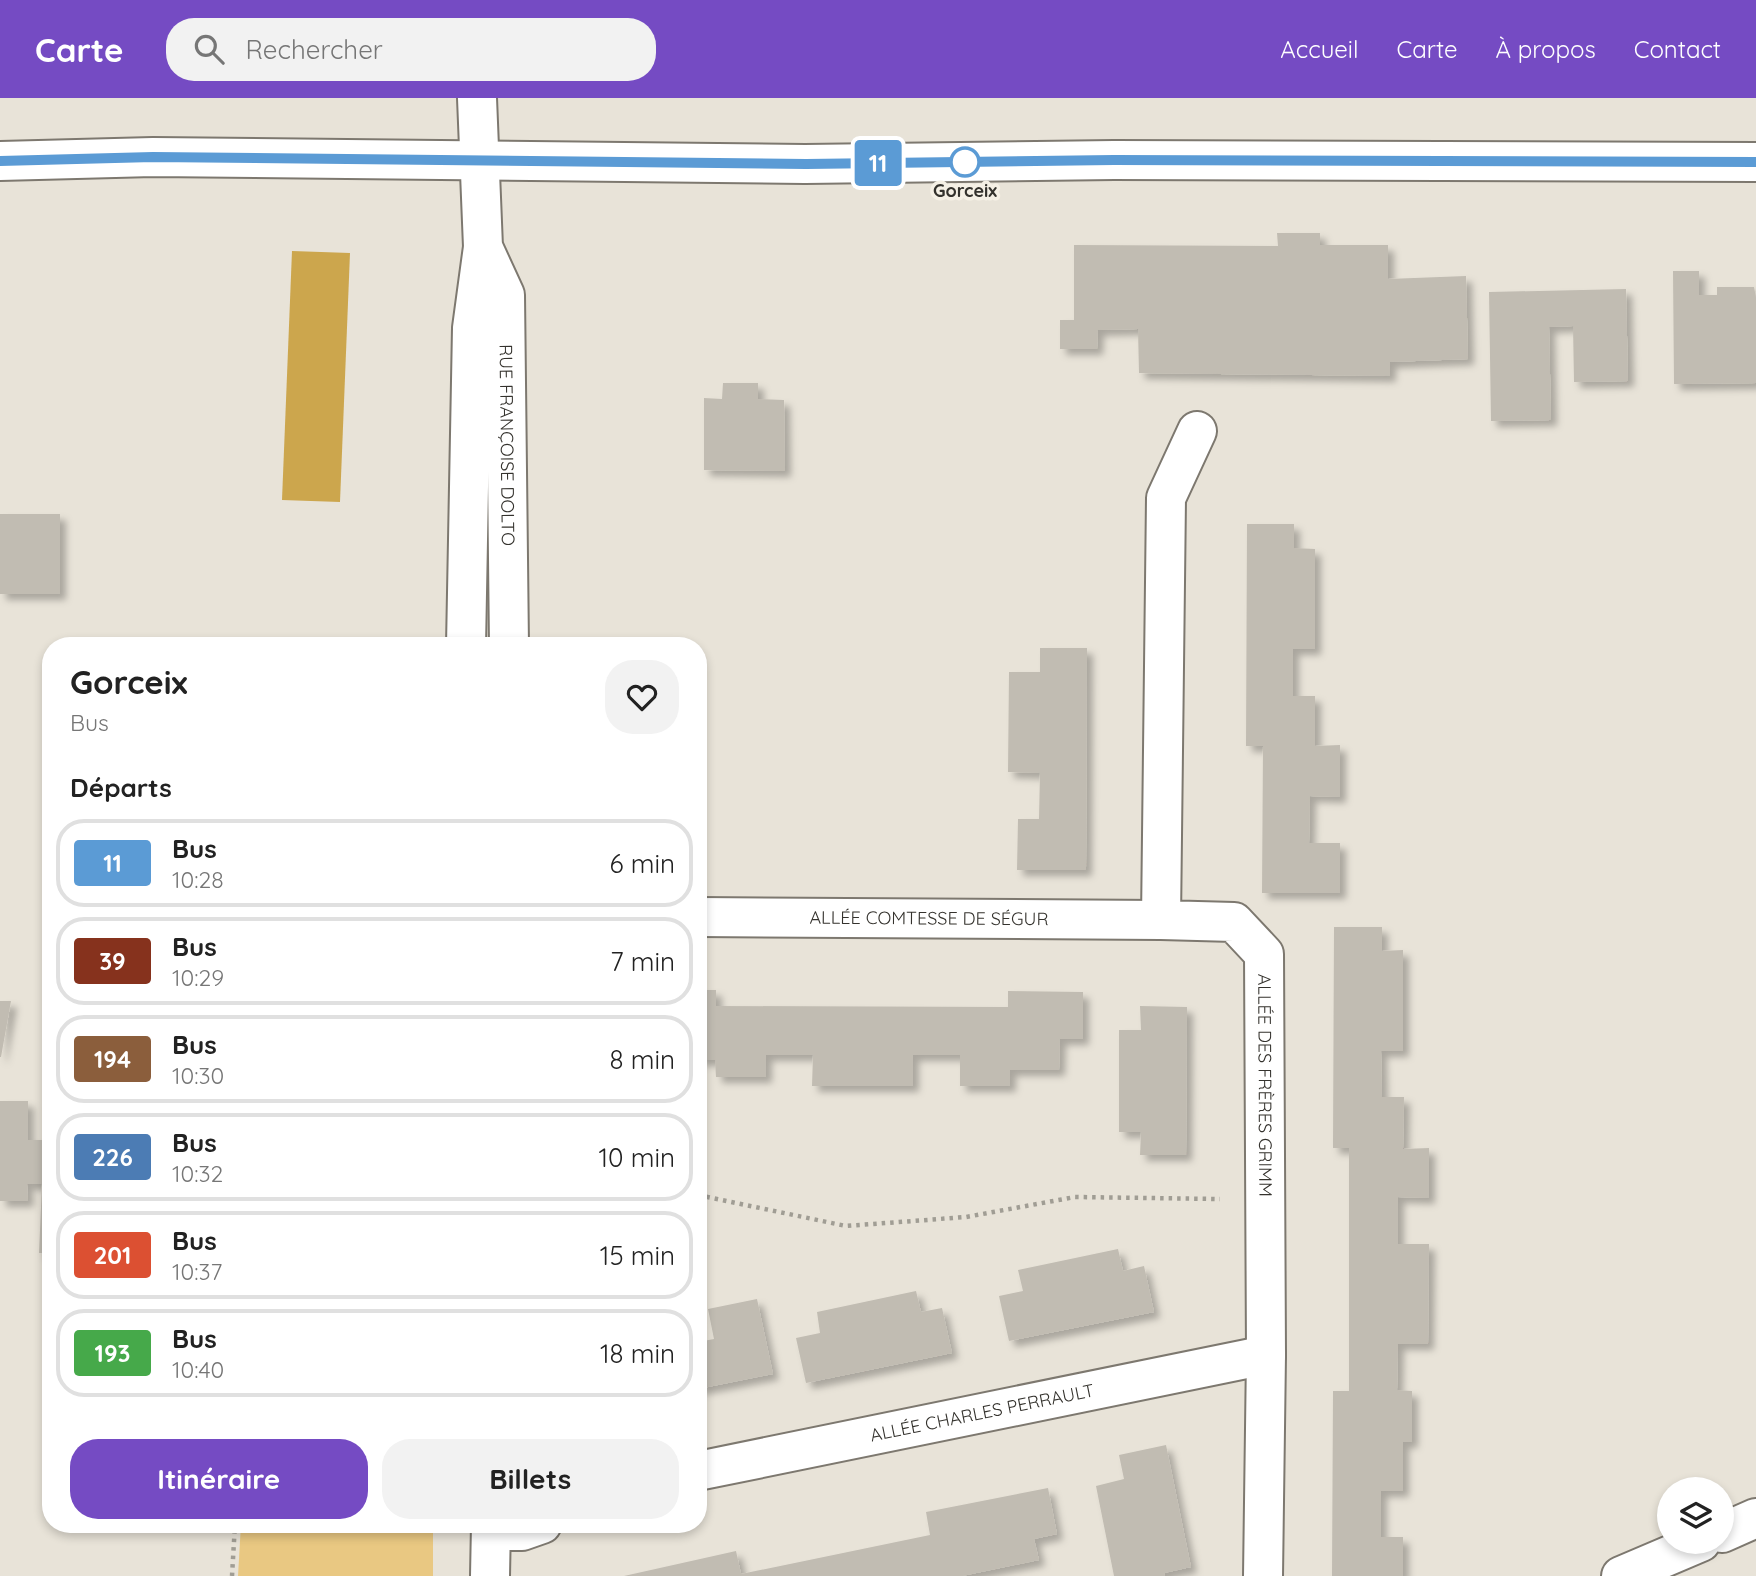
<!DOCTYPE html>
<html lang="fr">
<meta charset="utf-8">
<style>
body{margin:0;font-family:Quicksand,sans-serif;background:#f2f2f2;color:#222;height:100vh;display:flex;flex-direction:column;font-size:26px;white-space:nowrap}
*{box-sizing:border-box;margin:0}
p{font-size:23px;color:#767676}
.icon{flex:none;width:38px;height:38px;fill:none;stroke:currentColor;stroke-width:2;stroke-linecap:round;stroke-linejoin:round}
.map{position:relative;flex:1;overflow:hidden}
.side{position:absolute;left:42px;top:539px;width:665px;height:896px;display:flex;flex-direction:column;background:#fff;border-radius:28px;box-shadow:0 4px 10px #0003}
.side>*{flex:none}
.badge{padding:0 14px;border-radius:5px;font-size:24px;line-height:46px}
.controls{position:absolute;left:1657px;top:1379px;display:grid;gap:14px}
.controls a{display:grid;place-items:center;width:77px;height:77px;border-radius:50%;background:#fff;box-shadow:0 4px 10px #0003;font-size:35px}
.map>.badge{position:absolute;translate:-50% -50%;box-shadow:0 0 0 4px #fff}
h2{padding:0 28px;font-size:26px;line-height:63px}
.round{display:grid;place-items:center;flex:none;width:74px;height:74px;border-radius:28px;background:#f2f2f2}
.summary{display:flex;align-items:center;justify-content:space-between;height:119px;padding:0 28px}
h1{font-size:33px;font-weight:800;line-height:52px}
.button{display:flex;gap:14px;margin-top:auto;padding:14px 28px}
.button a{flex:1;height:80px;border-radius:28px;background:#754bc3;color:#fff;font-size:28px;font-weight:800;line-height:80px;text-align:center}
.button a+a{background:#f2f2f2;color:#222}
ul{padding:0;list-style:none}
li{display:flex;align-items:center;gap:21px;height:88px;margin:0 14px 10px;padding:0 14px;border:4px solid #e0e0e0;border-radius:28px}
li div{flex:1}
li b{display:block;font-size:26px}
li em{font-style:normal}
li .badge{min-width:77px;font-weight:700;text-align:center}
header{display:flex;align-items:center;gap:42px;box-sizing:border-box;height:98px;padding:0 35px;background:#754bc3;color:#fff}
header strong{font-size:33px}
nav{display:flex;gap:38px;margin-inline-start:auto;font-size:24px}
.search{width:490px;height:63px;background:#f2f2f2;display:flex;align-items:center;gap:18px;box-sizing:border-box;padding:0 24px;border-radius:28px;color:#767676;font-size:26px}
.map>svg:first-child{display:block}
</style>
<header>
<strong>Carte</strong>
<div class="search"><svg class="icon" aria-label="search" viewBox="0 0 24 24"><circle cx="10" cy="10" r="6"/><path d="M15 15l6 6"/></svg>Rechercher</div>
<nav><a>Accueil</a><a>Carte</a><a>À propos</a><a>Contact</a></nav>
</header>
<div class="map">
<svg width="1756" height="1478" viewBox="0 0 1756 1478">
<defs>
<filter id="shadow"><feDropShadow dx="6" dy="6" stdDeviation="3.5" flood-color="#0004"/></filter>
</defs>
<rect width="100%" height="100%" fill="#e8e3d8"/>
<path fill="#e9c882" d="M241,1426h192v52h-195z"/>
<path fill="#cca64d" d="M292,153l58,2 -10,249 -58,-2z"/>
<path fill="#c1bcb2" filter="url(#shadow)" d="M1277,135h43v12h68v34l78,-3 2,83 -78,3v14l-251,-3 -1,-44 -40,1 -1,19h-37v-29h14v-75l204,1z
M1673,173h26v24h18v-8h37l2,11v85l-82,1z
M1626,191l2,92 -54,1 -1,-56 -24,1 2,93 -60,1 -2,-129z
M723,285h35v16l26,1 1,71 -81,-1v-72l18,1z
M0,416h60v80h-60z
M1247,426h47v24l21,1v100h-22v47h22v50l25,-1v52l-30,-1 -1,47h31v50h-78l1,-147h-17z
M1040,550h47l-1,222h-69l1,-51h21l1,-46 -32,-1 1,-100h31z
M1334,829h48v24l21,-1v101h-22l1,46h22l-1,52 26,-1v50l-31,-1v47h31l-1,100h-30l-1,46 15,1v51h-9v49h-22v46h22v39h-71l1,-185h16v-243h-16z
M698,892h18v16l292,1v-16l75,1v47h-23l-1,31h-49v16h-50v-31h-47v31h-101l1,-31h-47v22h-50l-1,-17h-17z
M0,903h11l-10,56h-1z
M1140,908l47,1 -1,148h-46l1,-23h-22v-102h22z
M49,973h2v182h-12l3,-69h-15l1,17h-28v-100h28v39h16z
M1118,1151l5,22 21,-5 10,46 -145,29 -10,-45 24,-5 -5,-21z
M916,1193l5,21 21,-4 10,45 -146,30 -10,-45 24,-5 -3,-21z
M757,1201l16,75 -75,15v-47l16,-3 -6,-30z
M1166,1347l25,122 -27,6 1,3h-51l-18,-90 28,-7 -5,-24z
M1048,1390l9,46 -23,5 5,21 -77,16h-338l112,-25 5,23 189,-39 -4,-23z"/>
<g fill="none" stroke-linecap="round" stroke-linejoin="round">
<defs>
<g id="street">
<path id="s1" d="M477,0l6,149 22,48 4,351"/>
<path id="s2" d="M1197,333l-31,67 -5,422 73,2 30,32 2,401 -3,221"/>
<path d="M466,548l6,-318 11,-81"/>
<path id="s3" d="M698,819l463,3"/>
<path id="s4" d="M698,1373l568,-116"/>
<path d="M491,1433h31l20,-7"/>
<path d="M1722,1435l34,-15"/>
<path d="M490,1478l1,-52"/>
<path d="M1621,1478l80,-34"/>
</g>
<path id="primary" d="M0,63l153,-4 652,7 309,-4 642,2"/>
</defs>
<use href="#street" stroke="#7d786f" stroke-width="42"/>
<use href="#primary" stroke="#7d786f" stroke-width="42"/>
<path stroke="#a09d94" stroke-width="4.5" stroke-dasharray="3.5 5" stroke-linecap="butt" d="M698,1097l148,31 120,-9 109,-20 145,2
M232,1478l3,-52"/>
<use href="#street" stroke="#fff" stroke-width="38"/>
<use href="#primary" stroke="#fff" stroke-width="38"/>
</g>
<g fill="none" stroke-linecap="round" stroke-linejoin="round">
<defs>
<path id="line" d="M0,63l153,-4 653,7 308,-4 642,2"/>
</defs>
<use href="#line" stroke="#fff" stroke-width="16"/>
<use href="#line" stroke="#5b9bd5" stroke-width="10"/>
</g>
<circle fill="#fff" stroke="#5b9bd5" stroke-width="3.5" cx="965" cy="64" r="14"/>
<g text-anchor="middle" stroke-width="7" stroke-linejoin="round" paint-order="stroke">
<g font-size="18" font-weight="bold" fill="#34322d" stroke="#f5f0e5">
<text x="965" y="99">Gorceix</text>
</g>
<g font-size="18" fill="#34322d" stroke="#f5f0e5">
<text dy="6" stroke="none"><textPath href="#s1" startOffset="352">RUE FRANÇOISE DOLTO</textPath></text>
<text dy="6" stroke="none"><textPath href="#s3" startOffset="231">ALLÉE COMTESSE DE SÉGUR</textPath></text>
<text dy="6" stroke="none"><textPath href="#s2" startOffset="744">ALLÉE DES FRÈRES GRIMM</textPath></text>
<text dy="6" stroke="none"><textPath href="#s4" startOffset="290">ALLÉE CHARLES PERRAULT</textPath></text>
</g>
</g>
</svg>
<div class="controls">
<a><svg class="icon" aria-label="layers" viewBox="0 0 24 24"><path d="M12 4l9 5-9 5-9-5zM3 14l9 5 9-5"/></svg></a>
</div>
<b class="badge" style="left:878px;top:65px;background:#5b9bd5;color:#fff">11</b>
<section class="side">
<div class="summary"><div><h1>Gorceix</h1><p>Bus</p></div><a class="round"><svg class="icon" aria-label="heart" viewBox="0 0 24 24"><path d="M12 20l-8-8c-3-5 5-10 8-4 3-6 11-1 8 4z"/></svg></a></div>
<h2>Départs</h2>
<ul>
<li><span class="badge" style="background:#5b9bd5;color:#fff">11</span><div><b>Bus</b><p>10:28</p></div><em>6 min</em></li>
<li><span class="badge" style="background:#86321d;color:#fff">39</span><div><b>Bus</b><p>10:29</p></div><em>7 min</em></li>
<li><span class="badge" style="background:#8b5e3c;color:#fff">194</span><div><b>Bus</b><p>10:30</p></div><em>8 min</em></li>
<li><span class="badge" style="background:#4c7cb4;color:#fff">226</span><div><b>Bus</b><p>10:32</p></div><em>10 min</em></li>
<li><span class="badge" style="background:#dc5032;color:#fff">201</span><div><b>Bus</b><p>10:37</p></div><em>15 min</em></li>
<li><span class="badge" style="background:#46a94a;color:#fff">193</span><div><b>Bus</b><p>10:40</p></div><em>18 min</em></li>
</ul>
<div class="button"><a>Itinéraire</a><a>Billets</a></div>
</section>
</div>
